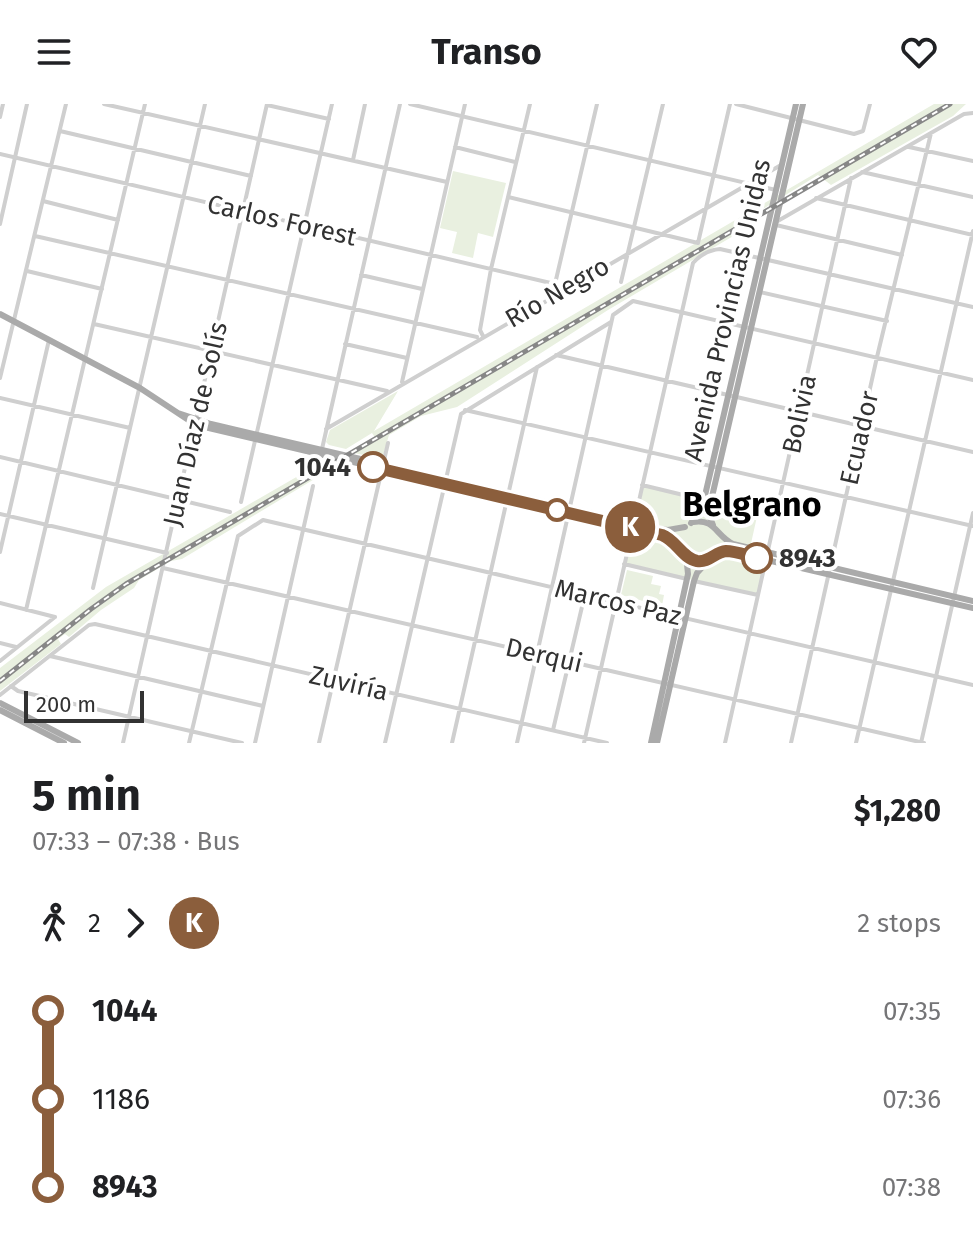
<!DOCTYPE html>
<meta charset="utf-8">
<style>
body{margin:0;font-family:"Fira Sans",sans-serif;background:#f6f6f6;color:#202124;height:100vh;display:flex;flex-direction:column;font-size:30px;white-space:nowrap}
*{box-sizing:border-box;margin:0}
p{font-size:26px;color:#757577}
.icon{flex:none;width:44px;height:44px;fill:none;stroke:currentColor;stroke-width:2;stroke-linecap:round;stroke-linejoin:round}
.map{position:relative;height:639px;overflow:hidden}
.panel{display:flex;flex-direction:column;background:#fff;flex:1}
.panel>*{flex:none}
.badge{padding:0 16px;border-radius:26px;font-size:28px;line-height:52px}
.scale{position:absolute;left:24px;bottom:20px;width:120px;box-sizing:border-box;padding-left:8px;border:4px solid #323232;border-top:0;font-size:22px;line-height:28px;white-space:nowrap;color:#323232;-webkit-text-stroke:6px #fff;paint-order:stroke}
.map>.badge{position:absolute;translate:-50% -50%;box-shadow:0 0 0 4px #fff}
.legs{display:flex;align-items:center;gap:12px;height:88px;padding:0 32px;font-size:26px}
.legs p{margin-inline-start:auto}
.head{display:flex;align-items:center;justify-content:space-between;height:136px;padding:0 32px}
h1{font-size:44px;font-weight:700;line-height:60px}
ul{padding:0 32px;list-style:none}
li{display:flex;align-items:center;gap:28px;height:88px;font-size:30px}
li i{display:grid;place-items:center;width:12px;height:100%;margin:0 10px;background:currentColor}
li i::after{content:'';width:20px;height:20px;margin:-10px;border:6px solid;border-radius:50%;background:#fff}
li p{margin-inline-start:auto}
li:first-child i{background:linear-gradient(#0000 50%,currentColor 0)}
li:last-child i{background:linear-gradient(currentColor 50%,#0000 0)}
header{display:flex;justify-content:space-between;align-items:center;height:104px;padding:0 32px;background:#fff;font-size:36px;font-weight:700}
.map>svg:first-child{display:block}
</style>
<header><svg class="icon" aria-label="menu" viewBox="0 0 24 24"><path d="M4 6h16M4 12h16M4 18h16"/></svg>Transo<svg class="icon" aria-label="heart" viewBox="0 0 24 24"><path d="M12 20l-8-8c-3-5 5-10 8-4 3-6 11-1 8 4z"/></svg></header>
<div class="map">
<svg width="973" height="639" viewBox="0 0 973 639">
<rect width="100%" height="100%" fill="#fff"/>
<path fill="#e9f0e0" d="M934,0h32l-13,12 -122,69 -13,-10 -55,34 -6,13 -149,88 -151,97 -36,9 -32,19 -7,24 -28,-6 22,-14 -4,-6 -26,16 -17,-4 -3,-3 4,-12 68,-39 -24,40z
M453,67l53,12 -13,54 -15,-4 -5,25 -21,-5 5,-21 -17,-4z
M336,362l-154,93 -11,2 -32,19 -5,8 -33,22 -32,27 -4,-3 -7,5 3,5 -61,47v-23l106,-81 206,-119z
M642,381l116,27 -8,36 18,4 -10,43 -134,-31z
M627,466l26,6 -2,8 10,2 -2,8 5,1 -2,11 -41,-11z"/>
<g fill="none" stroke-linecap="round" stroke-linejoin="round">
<path stroke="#cfcfcf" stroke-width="4" d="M104,0l343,78
M410,0l366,86
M736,0l118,30 9,-3 7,-27
M267,1l62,14
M0,13l3,-13
M60,27l191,45
M455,43l60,15
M909,43l64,14
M0,50l555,130 9,4
M353,56l12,-56
M862,68l111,25
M508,93l190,46 32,-139
M816,94l157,37
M43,97l75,19
M776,118l188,-108 9,-1
M0,120l27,-120
M776,121l126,30
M35,132l442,101
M27,167l75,18
M361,171l61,14
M621,178l42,-178
M555,180l42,-180
M760,188l127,29
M94,220l293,67
M483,232l-3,-6 11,-61 39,-165
M345,240l62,14
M556,251l417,97
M0,274l66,-274
M402,278l63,-278
M0,294l130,30
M465,306l508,116
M326,325l455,-264
M322,345l78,-345
M0,353l230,55
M642,381l62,15
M711,397l65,16
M241,398l91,-398
M0,410l167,39
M0,448l49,-212
M624,460l63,15
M163,464l761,175
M694,477l64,14
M93,484l112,-484
M0,499l55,14
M26,506l119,-506
M0,539l16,4
M50,552l213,50
M0,557l55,-44
M11,582l7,5 224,52
M0,591l89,-70 6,-1 512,119
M553,626l32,-136
M123,639l144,-639
M189,639l49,-207 25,-16 710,165
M255,639l58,-257
M319,639l69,-300
M385,639l76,-329 150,-92
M452,639l85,-376
M517,639l96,-428 20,-14 340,79
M584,639l109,-480c7,-8 16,-13 27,-14l253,58
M725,639l126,-565
M791,639l86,-386 54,-224
M856,639l117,-512
M921,639l52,-230"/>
<path stroke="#aaa" stroke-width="6" d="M0,210l140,74 56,37 466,110 9,3 20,21h18
M178,309l33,11 449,105 8,1 17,-3
M693,418c22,-4 23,14 40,22l240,57
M691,419l12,-19 93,-400
M713,421l-4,-10 2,-14 92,-397
M716,450l12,-3 245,57
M0,599l78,40
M0,606l64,33
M651,639l37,-169 -2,-19
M657,639l37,-162 3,-8 10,-11"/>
<defs>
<path id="rail" d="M0,577l91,-72 35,-25 824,-480"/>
</defs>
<use href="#rail" stroke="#878787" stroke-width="5"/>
<use href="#rail" stroke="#fff" stroke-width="2" stroke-dasharray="6" stroke-linecap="butt"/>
</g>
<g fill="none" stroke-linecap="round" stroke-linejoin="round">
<defs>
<path id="line-1" d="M373,363l289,68c14,5 20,23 35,26 12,2 18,-9 29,-10 10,0 22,5 31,7"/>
</defs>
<use href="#line-1" stroke="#fff" stroke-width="18"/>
<use href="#line-1" stroke="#8b5e3c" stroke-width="12"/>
</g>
<g fill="#fff" stroke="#8b5e3c" stroke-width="4">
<circle cx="373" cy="363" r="14"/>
<circle cx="557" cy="406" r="10"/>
<circle cx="757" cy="454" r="14"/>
</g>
<g text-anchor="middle" stroke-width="8" stroke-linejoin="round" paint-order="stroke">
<g font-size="26" fill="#323232" stroke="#fff">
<text transform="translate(282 116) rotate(13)" y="9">Carlos Forest</text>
<text transform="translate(557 188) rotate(-30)" y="9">Río Negro</text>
<text transform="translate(727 206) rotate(-77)" y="9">Avenida Provincias Unidas</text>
<text transform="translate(799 310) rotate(-78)" y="9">Bolivia</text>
<text transform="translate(195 320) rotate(-77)" y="9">Juan Díaz de Solís</text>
<text transform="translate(859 334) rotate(-77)" y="9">Ecuador</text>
<text transform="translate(618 498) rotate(13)" y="9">Marcos Paz</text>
<text transform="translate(544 551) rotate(13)" y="9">Derqui</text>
<text transform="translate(349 579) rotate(13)" y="9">Zuviría</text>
</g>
<g font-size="26" font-weight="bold" fill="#323232" stroke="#fff" text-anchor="end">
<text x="351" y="372">1044</text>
<text x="779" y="463" text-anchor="start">8943</text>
</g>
<g font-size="34" font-weight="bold" fill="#000" stroke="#fff">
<text x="752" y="412">Belgrano</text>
</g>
</g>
</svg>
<div class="scale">200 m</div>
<b class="badge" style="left:630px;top:423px;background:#8b5e3c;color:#fff">K</b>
</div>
<section class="panel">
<div class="head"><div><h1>5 min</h1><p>07:33 – 07:38 · Bus</p></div><b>$1,280</b></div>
<div class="legs"><svg class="icon" aria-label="walk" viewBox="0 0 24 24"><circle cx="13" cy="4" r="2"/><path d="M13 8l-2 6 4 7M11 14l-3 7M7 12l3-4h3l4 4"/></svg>2<svg class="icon" aria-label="forward" viewBox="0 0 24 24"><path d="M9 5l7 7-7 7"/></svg><b class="badge" style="background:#8b5e3c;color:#fff">K</b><p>2 stops</p></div>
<ul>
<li><i style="color:#8b5e3c"></i><b>1044</b><p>07:35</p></li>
<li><i style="color:#8b5e3c"></i><span>1186</span><p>07:36</p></li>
<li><i style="color:#8b5e3c"></i><b>8943</b><p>07:38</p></li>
</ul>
</section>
